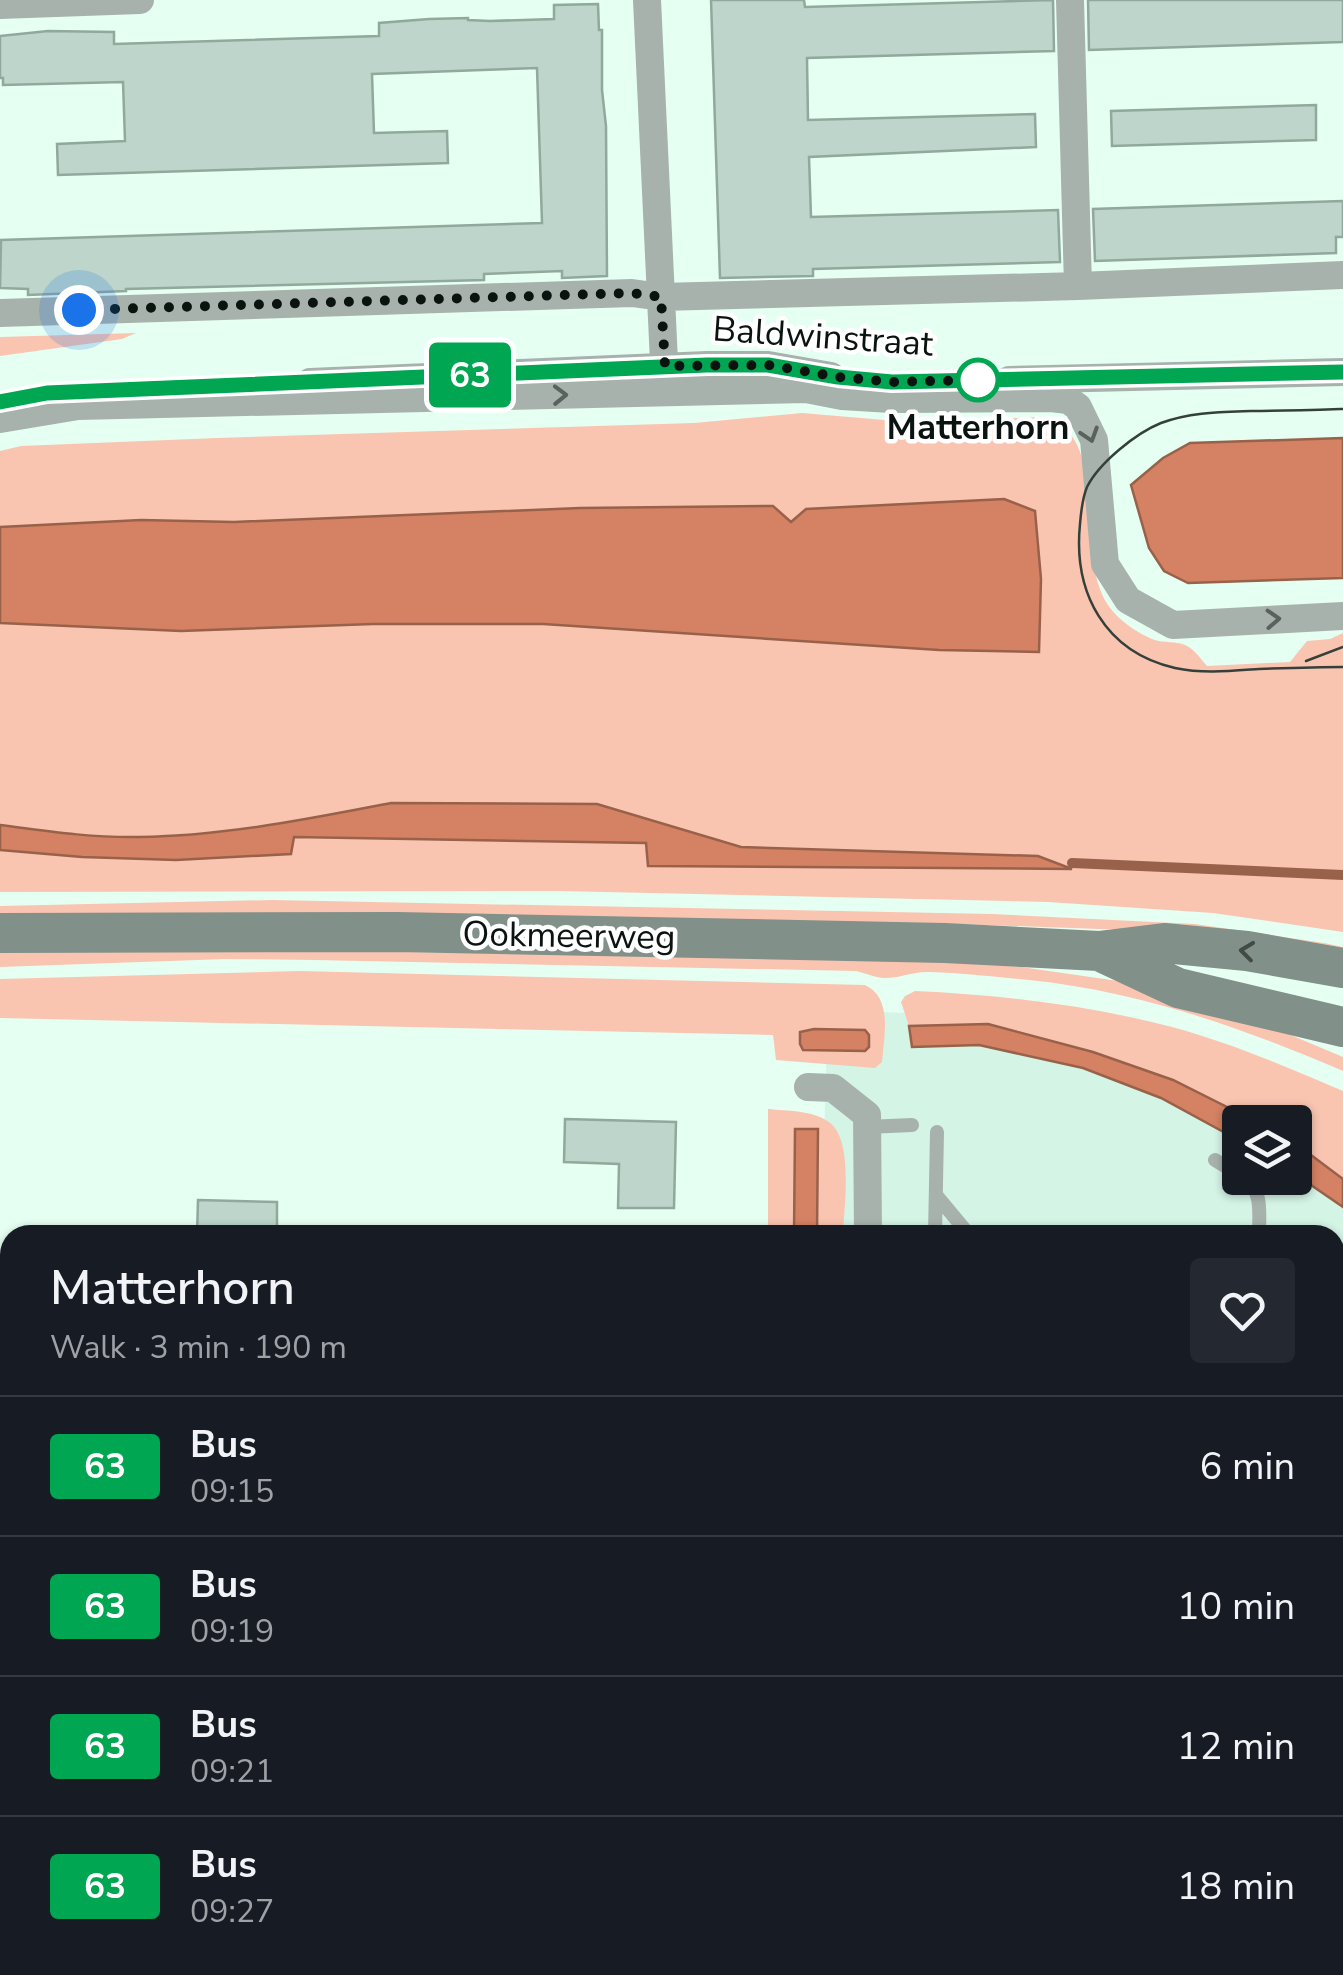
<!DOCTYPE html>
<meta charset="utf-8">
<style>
body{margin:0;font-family:"Nunito Sans",sans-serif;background:#242831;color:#f1f3f6;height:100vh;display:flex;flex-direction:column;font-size:38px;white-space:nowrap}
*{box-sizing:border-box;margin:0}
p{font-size:32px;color:#9ea1a6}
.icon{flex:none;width:55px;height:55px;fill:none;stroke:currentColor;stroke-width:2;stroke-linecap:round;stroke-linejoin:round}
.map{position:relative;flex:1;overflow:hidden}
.sheet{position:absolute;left:0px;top:1225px;width:1345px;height:750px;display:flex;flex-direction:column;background:#171b24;border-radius:30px 30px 0 0;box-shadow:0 2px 8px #0004}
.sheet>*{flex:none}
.badge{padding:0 20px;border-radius:8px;font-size:35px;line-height:65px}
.tools{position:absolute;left:1222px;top:1105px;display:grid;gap:20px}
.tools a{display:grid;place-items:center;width:90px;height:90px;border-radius:10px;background:#171b24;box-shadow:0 2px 8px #0004;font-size:50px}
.you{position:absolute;width:50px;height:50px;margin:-25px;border:8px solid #fff;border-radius:50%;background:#1a73e8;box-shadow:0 0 0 15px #1a73e833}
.map>.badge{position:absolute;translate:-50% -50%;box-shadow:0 0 0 5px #fff}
.round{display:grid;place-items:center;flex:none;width:105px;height:105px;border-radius:10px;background:#242831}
.summary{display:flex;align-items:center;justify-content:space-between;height:170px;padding:0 50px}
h1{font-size:48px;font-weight:600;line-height:75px}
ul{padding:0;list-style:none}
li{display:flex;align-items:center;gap:30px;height:140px;padding:0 50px;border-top:2px solid #363941}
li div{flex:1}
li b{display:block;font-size:38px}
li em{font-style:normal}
li .badge{min-width:110px;font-weight:700;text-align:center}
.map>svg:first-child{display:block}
</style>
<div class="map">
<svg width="1343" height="1975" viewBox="0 0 1343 1975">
<rect width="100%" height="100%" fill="#e6fff3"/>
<path fill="#d4f4e6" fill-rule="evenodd" d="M828,1010l157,6 358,97v862h-543v-10h535v-730h-514zM1240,1122h55v56h-55z"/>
<path fill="#f9c5b1" d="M136,333l-14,6 -122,17v-19z
M802,413l106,9 136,-5c71,20 26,141 67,192 9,12 29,26 44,31 9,3 21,1 30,5 8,3 16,14 22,21l83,-4 17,-21 23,-2 13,-6v299l-130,-19 -165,-11 -489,-11 -559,1v-42l82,7 94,3 115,-6 2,-17 354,6 1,23 420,3 -30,-13 -297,-9 -144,-43 -206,-1 -137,26 -114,8 -65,-2 -75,-10v-202l182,8 191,-7h170l396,26 99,2 3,-73 -6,-67 -244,10 -18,-16 -193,2 -346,14 -93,-2 -141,7v-76l21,-5 196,-8 477,-15z
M272,900l720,14 203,10 129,19 19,4v9l-188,-25 -225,-8 -930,-4v-13z
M160,948l770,12 77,5 111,16 156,47 69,29v14c-100,-43 -205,-80 -314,-91 -33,-3 -66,-7 -99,-8 -16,-1 -30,6 -45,6 -9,0 -20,-5 -29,-7l-542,-11 -88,-1 -226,8v-14z
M300,971l565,14c28,13 19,51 17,77l-7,6 -99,-8 -3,-25 -773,-17v-39z
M915,991c87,4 173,14 257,36 59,16 115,40 171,64v88l-48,-36v-21h-38l-84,-42 -80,-28 -105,-28 -79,2 -8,-24 4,-6z
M768,1109c19,2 44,1 61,13 25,18 15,84 14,113h-26v-106l-22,1 -1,105h-26z
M0,1409h10v556h426v10h-436z
M1335,1464h8v204h-8z
M599,1965h151v10h-152z"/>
<path fill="#d48263" stroke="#98614a" stroke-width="2.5" d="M1343,438v140l-155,5 -24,-12 -15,-23 -18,-63 32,-27 27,-15z
M1004,499l31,12 6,68 -2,73 -100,-2 -396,-26h-170l-192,7 -181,-8v-96l141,-7 93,2 346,-14 193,-2 18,16 15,-13z
M391,803l206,1 144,43 297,9 34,13 -424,-3 -2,-23 -352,-6 -3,17 -115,6 -94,-3 -82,-7v-25c46,6 92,13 139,12 85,-1 169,-18 252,-34z
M988,1024l105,28 80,28 84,42h-17v19l-79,-43 -78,-30 -104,-23 -67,2 -3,-21z
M814,1029l51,1 4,5v12l-4,4 -62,-1 -3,-6v-12z
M795,1129h23l-1,106h-23z
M1295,1143l48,36v28l-48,-33z
M0,1326l10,1v82h-10z"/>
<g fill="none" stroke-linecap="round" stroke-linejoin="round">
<path stroke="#98614a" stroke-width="10" d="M1072,863l271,12"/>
</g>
<path fill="#bdd5ca" stroke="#91a89d" stroke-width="2.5" d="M711,0h93l1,7 248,-7 1,51 -247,7 1,62 227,-6 1,33 -227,10 2,60 247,-7 2,52 -247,7v7l-93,2z
M1088,0h255v42l-254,8z
M598,4l1,26h3v60l4,36 1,150 -45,2v-7l-78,3v6l-358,9v2l-98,4v-6l-28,-1 1,-48 541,-17 -5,-155 -165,6 2,59 73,-2 1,32 -390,12 -1,-31 68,-3 -2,-59 -120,3v-7h-3v-42l48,-5 66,1v12l265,-8v-13l50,-4 39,-1v2l22,1 64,-2v-14z
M1316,105v35l-204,6 -1,-35z
M1343,201v36h-7v16l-241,8 -2,-52z
M565,1119l111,3 -2,86h-56l1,-44 -55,-2z
M198,1200l79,2v33h-80z"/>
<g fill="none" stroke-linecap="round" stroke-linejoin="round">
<path stroke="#a8b2ad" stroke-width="14" d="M867,1127l45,-2
M1215,1160l25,15
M1245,1178c18,13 14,36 14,57
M936,1195l30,36v4
M935,1235l2,-103
M0,1532h10"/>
<path stroke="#a8b2ad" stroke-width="28" d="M647,0l18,383
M1070,0l8,286
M0,5l140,-5
M0,313l632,-20 29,4 417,-11 265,-11
M1009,380l334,-8
M310,382l397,-17h61l63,11
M0,419l78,-13 728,-17 36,7 49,3 160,-1 17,2 10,7 16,33 11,124 23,36 45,25 170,-9
M808,1087l25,1 34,27 1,120
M859,1975v-10"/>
<path stroke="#819089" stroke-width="40" d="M0,933l397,-1 548,11 154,8 65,-8 83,8 96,17
M1099,951l79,37 165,39"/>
<path stroke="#35403b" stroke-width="2.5" d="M1343,409c-31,1 -61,2 -92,2 -30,1 -61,1 -90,12 -25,10 -62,40 -74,64 -5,12 -6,25 -7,37 -7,69 25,128 95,144 28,6 56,3 84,1 28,-1 56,-2 84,-2
M1306,661l37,-14"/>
</g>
<defs><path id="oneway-chevron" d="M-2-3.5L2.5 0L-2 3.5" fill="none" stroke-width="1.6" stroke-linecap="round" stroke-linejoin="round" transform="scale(2.5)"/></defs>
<g stroke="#5a625e">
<use href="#oneway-chevron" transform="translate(560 395) rotate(-1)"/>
<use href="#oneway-chevron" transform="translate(1090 435) rotate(72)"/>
<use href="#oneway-chevron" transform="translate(1273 619) rotate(-3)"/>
</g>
<use stroke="#404b46" href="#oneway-chevron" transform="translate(1247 951) rotate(-173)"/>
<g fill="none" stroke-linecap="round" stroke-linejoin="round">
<defs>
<path id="line" d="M0,402l47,-9 660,-28h61l70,12 54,5 451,-10"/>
</defs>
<use href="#line" stroke="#fff" stroke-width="22"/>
<use href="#line" stroke="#00a651" stroke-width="15"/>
<path stroke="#0b1310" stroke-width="10" stroke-dasharray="0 18" d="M79,310l553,-17 29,4 4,69 103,-1 70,12 54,5 86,-2"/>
</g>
<circle fill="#fff" stroke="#00a651" stroke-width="5" cx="978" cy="380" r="20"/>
<g text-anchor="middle" stroke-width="9" stroke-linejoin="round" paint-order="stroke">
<g font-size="35" fill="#0b1310" stroke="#fff">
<text transform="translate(823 336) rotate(4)" y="12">Baldwinstraat</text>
<text transform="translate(569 935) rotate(1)" y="12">Ookmeerweg</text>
</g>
<g font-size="35" font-weight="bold" fill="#0b1310" stroke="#fff">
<text x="978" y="439">Matterhorn</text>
</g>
</g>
</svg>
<div class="tools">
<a><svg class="icon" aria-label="layers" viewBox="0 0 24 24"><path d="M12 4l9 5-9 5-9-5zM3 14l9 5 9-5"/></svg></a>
</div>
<div class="you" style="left:79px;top:310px"></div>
<b class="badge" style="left:470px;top:375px;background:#00a651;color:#fff">63</b>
<section class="sheet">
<div class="summary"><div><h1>Matterhorn</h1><p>Walk · 3 min · 190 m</p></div><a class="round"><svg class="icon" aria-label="heart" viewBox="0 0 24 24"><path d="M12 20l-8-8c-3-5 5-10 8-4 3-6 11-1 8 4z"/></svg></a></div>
<ul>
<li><span class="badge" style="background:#00a651;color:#fff">63</span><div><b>Bus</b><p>09:15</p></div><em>6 min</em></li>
<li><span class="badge" style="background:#00a651;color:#fff">63</span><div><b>Bus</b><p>09:19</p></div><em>10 min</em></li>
<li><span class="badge" style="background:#00a651;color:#fff">63</span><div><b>Bus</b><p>09:21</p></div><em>12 min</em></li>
<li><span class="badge" style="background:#00a651;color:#fff">63</span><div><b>Bus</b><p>09:27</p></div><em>18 min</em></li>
</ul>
</section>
</div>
